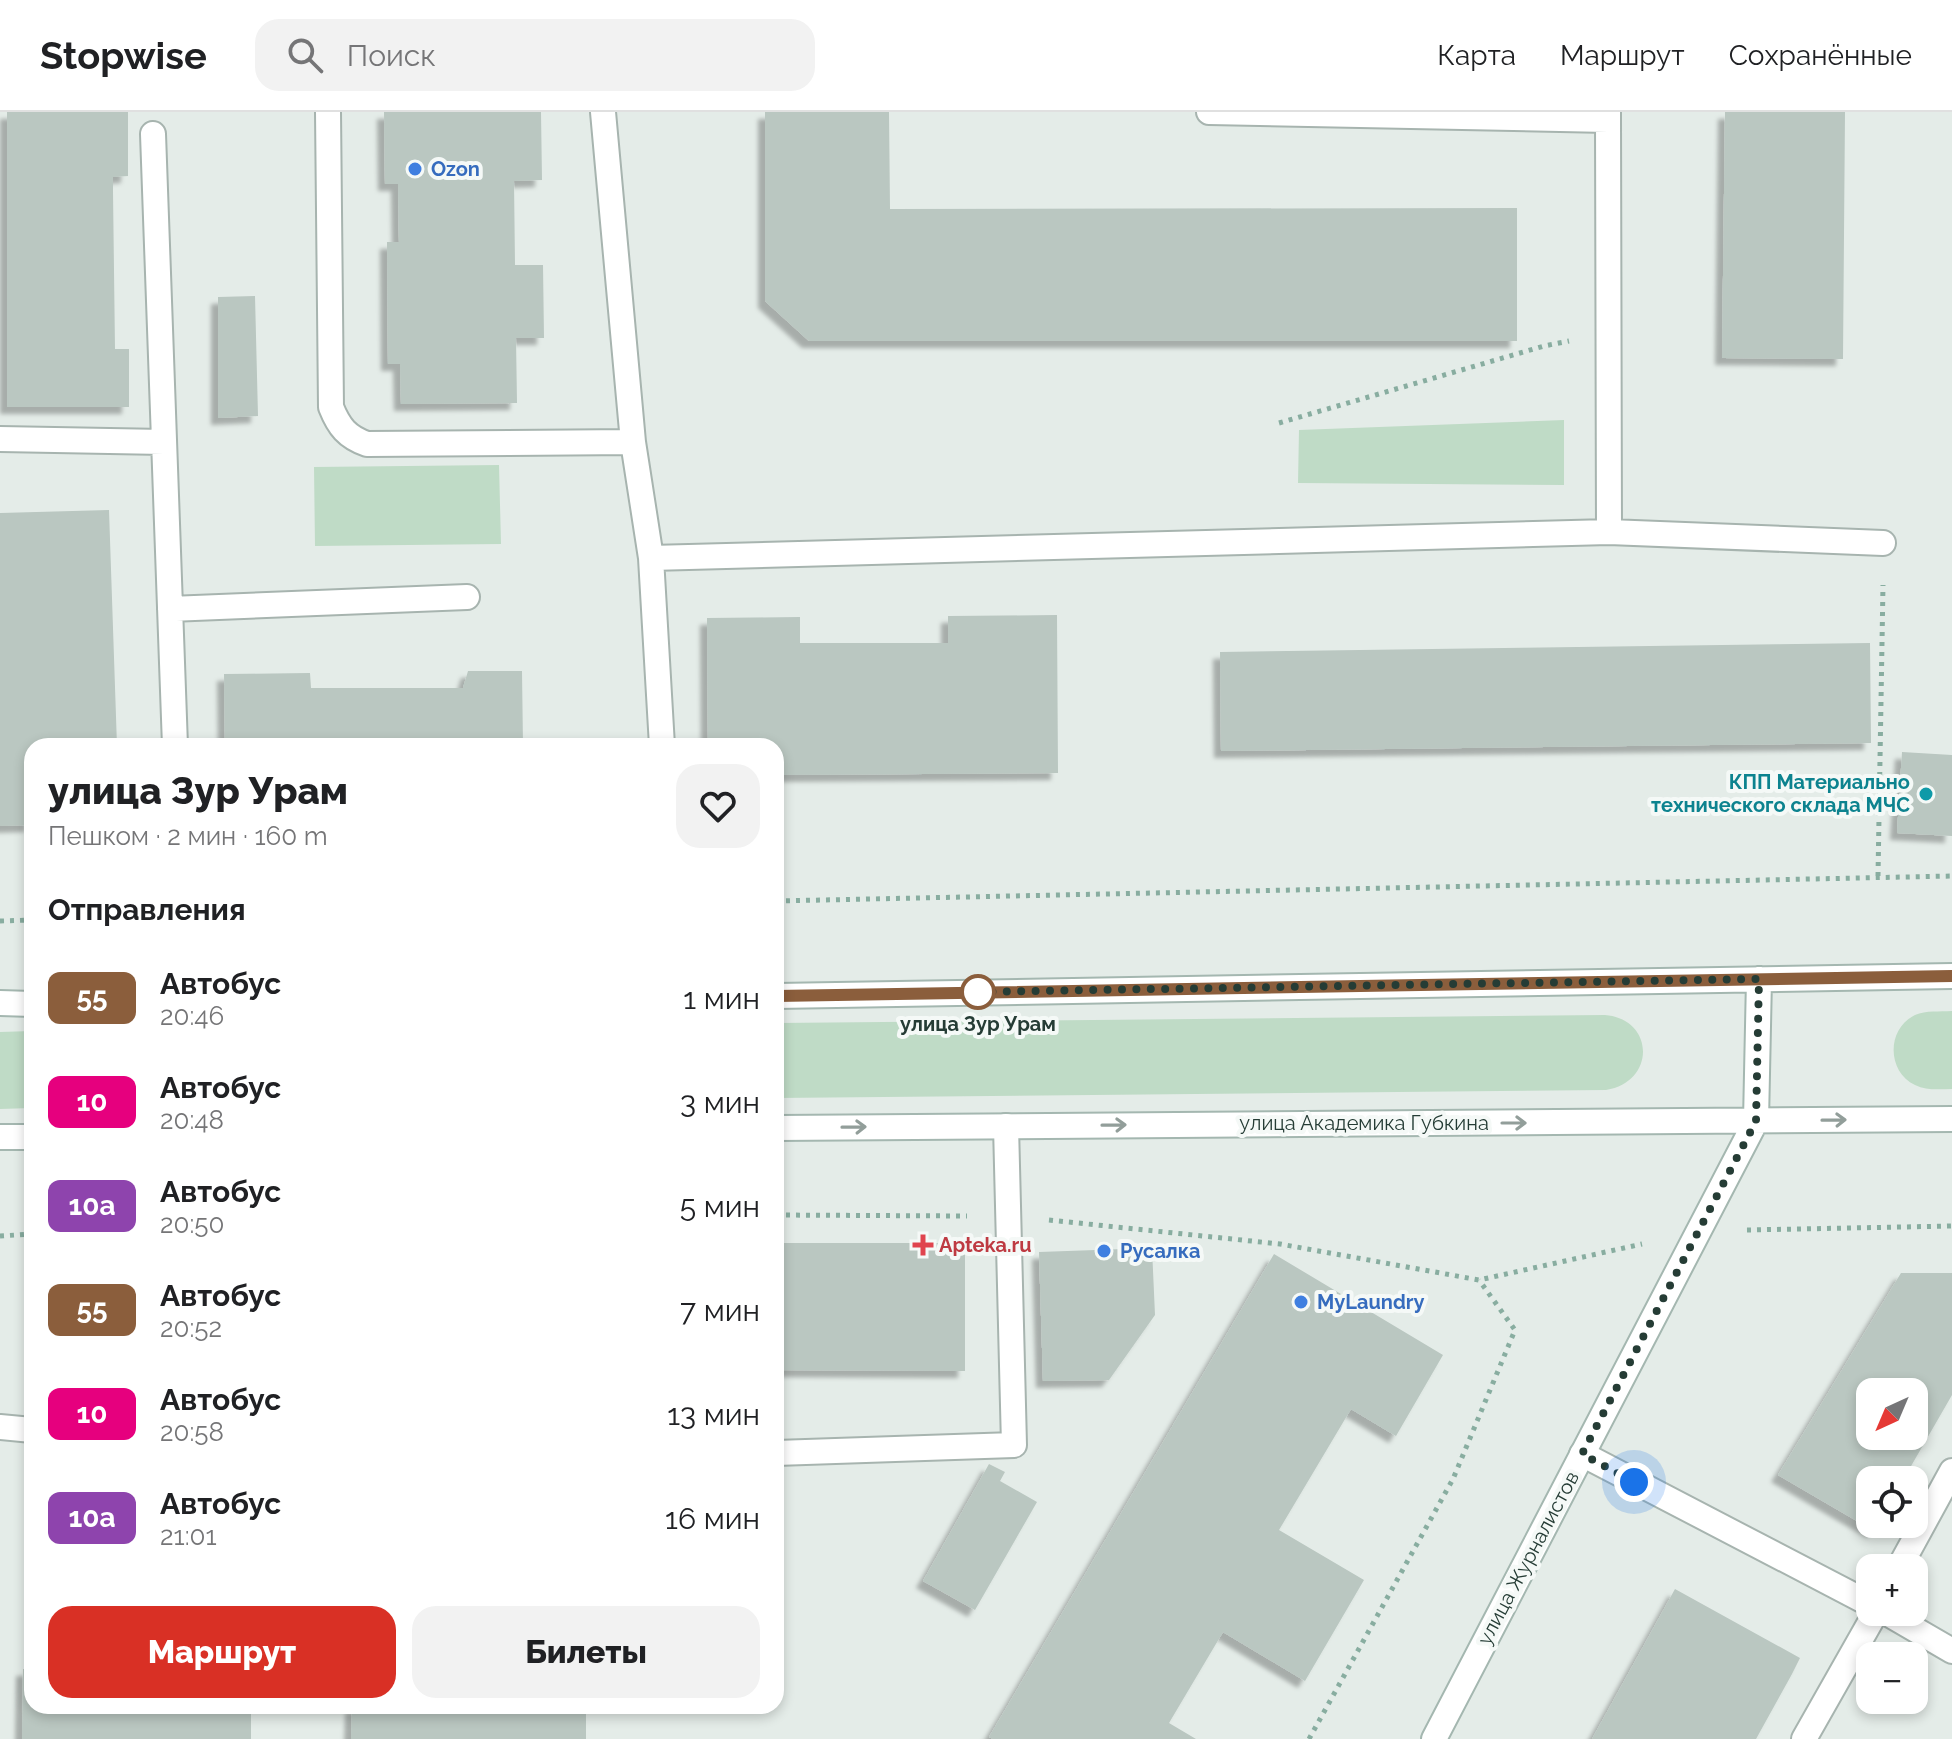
<!DOCTYPE html>
<html lang="ru">
<meta charset="utf-8">
<style>
body{margin:0;font-family:Raleway,sans-serif;background:#f2f2f2;color:#202124;height:100vh;display:flex;flex-direction:column;font-size:30px;white-space:nowrap}
*{box-sizing:border-box;margin:0}
p{font-size:26px;color:#757577}
.icon{flex:none;width:44px;height:44px;fill:none;stroke:currentColor;stroke-width:2;stroke-linecap:round;stroke-linejoin:round}
.map{position:relative;flex:1;overflow:hidden}
.side{position:absolute;left:24px;top:626px;width:760px;height:976px;display:flex;flex-direction:column;background:#fff;border-radius:24px;box-shadow:0 4px 12px #0003}
.side>*{flex:none}
.badge{padding:0 16px;border-radius:12px;font-size:28px;line-height:52px}
.needle{width:52px;rotate:224deg}
.controls{position:absolute;left:1856px;top:1266px;display:grid;gap:16px}
.controls a{display:grid;place-items:center;width:72px;height:72px;border-radius:16px;background:#fff;box-shadow:0 4px 12px #0003;font-size:40px}
.you{position:absolute;width:40px;height:40px;margin:-20px;border:6px solid #fff;border-radius:50%;background:#1a73e8;box-shadow:0 0 0 12px #1a73e833}
.map>.badge{position:absolute;translate:-50% -50%;box-shadow:0 0 0 4px #fff}
h2{padding:0 24px;font-size:30px;line-height:72px}
.round{display:grid;place-items:center;flex:none;width:84px;height:84px;border-radius:24px;background:#f2f2f2}
.summary{display:flex;align-items:center;justify-content:space-between;height:136px;padding:0 24px}
h1{font-size:38px;font-weight:800;line-height:60px}
.cta{display:flex;gap:16px;margin-top:auto;padding:16px 24px}
.cta a{flex:1;height:92px;border-radius:24px;background:#d93025;color:#fff;font-size:32px;font-weight:800;line-height:92px;text-align:center}
.cta a+a{background:#f2f2f2;color:#202124}
ul{padding:0;list-style:none}
li{display:flex;align-items:center;gap:24px;height:104px;padding:0 24px}
li div{flex:1}
li b{display:block;font-size:30px}
li em{font-style:normal}
li .badge{min-width:88px;font-weight:700;text-align:center}
header{display:flex;align-items:center;gap:48px;box-sizing:border-box;height:112px;padding:0 40px;background:#fff;border-bottom:2px solid #e0e0e0}
header strong{font-size:38px}
nav{display:flex;gap:44px;margin-inline-start:auto;font-size:28px}
.search{width:560px;height:72px;background:#f2f2f2;display:flex;align-items:center;gap:20px;box-sizing:border-box;padding:0 28px;border-radius:24px;color:#757577;font-size:30px}
.map>svg:first-child{display:block}
</style>
<header>
<strong>Stopwise</strong>
<div class="search"><svg class="icon" aria-label="search" viewBox="0 0 24 24"><circle cx="10" cy="10" r="6"/><path d="M15 15l6 6"/></svg>Поиск</div>
<nav><a>Карта</a><a>Маршрут</a><a>Сохранённые</a></nav>
</header>
<div class="map">
<svg width="1952" height="1627" viewBox="0 0 1952 1627">
<defs>
<filter id="shadow"><feDropShadow dx="-7" dy="7" stdDeviation="2" flood-color="#0004"/></filter>
</defs>
<rect width="100%" height="100%" fill="#e4ece8"/>
<path fill="#bfdbc6" d="M1564,308v65l-266,-2 1,-53z
M499,353l2,79 -186,2 -1,-79z
M1952,899v78c-12,0 -25,2 -37,-4 -28,-13 -29,-56 0,-70 11,-5 25,-3 37,-4z
M1605,903c50,4 51,67 1,75l-830,8v-75z
M32,919v77l-32,1v-77z"/>
<path fill="#bac7c1" fill-rule="evenodd" filter="url(#shadow)" d="M7,0h121v64l-15,1v14l2,158h14v58h-122z
M384,0h157l1,68 -28,1 1,84h28l1,73h-28l1,65 -116,1 -1,-40h-12l-1,-122h12l-1,-58h-13z
M765,0h124l1,97 627,-1v133h-708l-44,-40z
M1725,0h120l-2,247 -121,-1z
M255,184l3,120 -40,2v-121z
M109,398l8,236h-85v79l-32,1v-313z
M1057,503l1,158 -282,2v-29h-68l-1,-128 93,-1v26h148v-27z
M1870,531l1,100 -650,8 -1,-99z
M468,559h54l1,75h-298l-1,-72 86,-1 1,15h152z
M1902,640l50,3v81l-55,-3z
M776,1131h189v128l-189,-1z
M1152,1136l3,67 -46,65 -66,1 -4,-129z
M1274,1142l169,101 -47,81 -45,-27 -72,121 85,50 -59,101 -82,-49 -54,91 27,16h-203l-4,-2z
M1901,1161h51v122l-49,85h-33v44h8l-4,7 -96,-56zM1870,1280h44v44h-44z
M989,1352l16,8 -5,9 37,21 -62,108 -52,-29z
M1675,1477l125,69 -8,16 -36,65h-164z
M23,1557h9v37h219v33h-229z
M352,1594h234v33h-235z"/>
<g fill="none" stroke-linecap="round" stroke-linejoin="round">
<defs>
<path id="lane" d="M328,0l3,295c8,20 16,30 36,37l266,-2
M603,0l30,330 18,116 11,188
M1209,0l399,8v-8
M1608,8l1,412
M153,22l22,612
M0,327l164,3
M651,446l958,-26 274,11
M170,497l297,-12
M0,1315l32,3
M776,1341l238,-8 -8,-319
M1582,1342l288,150
M1899,1456l53,-97
M1885,1500l67,39
M1804,1627l72,-127"/>
<path id="secondary" d="M776,884l1176,-20
M0,891l32,1
M776,1016l1176,-9
M0,1025h32
M1434,1627l322,-618 3,-142"/>
</defs>
<use href="#lane" stroke="#a7b4af" stroke-width="28"/>
<use href="#secondary" stroke="#a4b7b0" stroke-width="28"/>
<path stroke="#88ada0" stroke-width="5" stroke-dasharray="4 6" stroke-linecap="butt" d="M1279,311l265,-77 25,-5
M1878,764l5,-291
M776,789l1176,-25
M0,809l32,-1
M776,1103l191,1
M1049,1108l231,24 199,36 163,-36
M1747,1118l205,-4
M0,1124l32,-2
M1309,1627l144,-260 62,-149 -36,-50"/>
<use href="#lane" stroke="#fff" stroke-width="24"/>
<use href="#secondary" stroke="#fff" stroke-width="24"/>
</g>
<defs><path id="oneway-shaft" d="M-6 0H5M1.5-3L5.5 0L1.5 3" fill="none" stroke-width="1.6" stroke-linecap="round" stroke-linejoin="round" transform="scale(2)"/></defs>
<g stroke="#929e9a">
<use href="#oneway-shaft" transform="translate(1834 1008) rotate(-1)"/>
<use href="#oneway-shaft" transform="translate(1514 1011)"/>
<use href="#oneway-shaft" transform="translate(1114 1013) rotate(-1)"/>
<use href="#oneway-shaft" transform="translate(854 1015) rotate(-1)"/>
</g>
<g fill="none" stroke-linecap="round" stroke-linejoin="round">
<defs>
<path id="line" d="M776,884l1176,-20"/>
</defs>
<use href="#line" stroke="#fff" stroke-width="18"/>
<use href="#line" stroke="#8b5e3c" stroke-width="12"/>
<path stroke="#253c35" stroke-width="8" stroke-dasharray="0 14.4" d="M978,880l781,-13 -3,142 -174,333 52,28"/>
</g>
<g fill="#3f7fe0" stroke="#f5f9f7" stroke-width="3">
<circle cx="415" cy="57" r="8"/>
<circle cx="1104" cy="1139" r="8"/>
<circle cx="1301" cy="1190" r="8"/>
</g>
<circle fill="#0f9aa8" stroke="#f5f9f7" stroke-width="3" cx="1926" cy="682" r="8"/>
<circle fill="#fff" stroke="#8b5e3c" stroke-width="4" cx="978" cy="880" r="16"/>
<path fill="#e0444e" stroke="#f5f9f7" stroke-width="3" d="M919 1121h8v8h8v8h-8v8h-8v-8h-8v-8h8z"/>
<g text-anchor="middle" stroke-width="8" stroke-linejoin="round" paint-order="stroke">
<g font-size="20" font-weight="bold" fill="#366cbe" stroke="#f5f9f7" text-anchor="start">
<text x="431" y="64">Ozon</text>
<text x="1120" y="1146">Русалка</text>
<text x="1317" y="1197">MyLaundry</text>
</g>
<g font-size="20" font-weight="bold" fill="#0d838f" stroke="#f5f9f7" text-anchor="end">
<text x="1910" y="677">КПП Материально<tspan x="1910" dy="23">технического склада МЧС</tspan></text>
</g>
<g font-size="20" font-weight="bold" fill="#253c35" stroke="#f5f9f7">
<text x="978" y="919">улица Зур Урам</text>
</g>
<g font-size="20" fill="#253c35" stroke="#f5f9f7">
<text x="1364" y="1018">улица Академика Губкина</text>
<text transform="translate(1528 1446) rotate(-62)" y="7">улица Журналистов</text>
</g>
<g font-size="20" font-weight="bold" fill="#be3a42" stroke="#f5f9f7" text-anchor="start">
<text x="939" y="1140">Apteka.ru</text>
</g>
</g>
</svg>
<div class="controls">
<a><svg class="needle" viewBox="-14 -14 28 28"><path d="M0-13l5 13h-10z" fill="#e53935"/><path d="M0 13l5-13h-10z" fill="#757577"/></svg></a>
<a><svg class="icon" aria-label="locate" viewBox="0 0 24 24"><circle cx="12" cy="12" r="6"/><path d="M12 2v4M12 18v4M2 12h4M18 12h4"/></svg></a>
<a>+</a>
<a>−</a>
</div>
<div class="you" style="left:1634px;top:1370px"></div>
<section class="side">
<div class="summary"><div><h1>улица Зур Урам</h1><p>Пешком · 2 мин · 160 m</p></div><a class="round"><svg class="icon" aria-label="heart" viewBox="0 0 24 24"><path d="M12 20l-8-8c-3-5 5-10 8-4 3-6 11-1 8 4z"/></svg></a></div>
<h2>Отправления</h2>
<ul>
<li><span class="badge" style="background:#8b5e3c;color:#fff">55</span><div><b>Автобус</b><p>20:46</p></div><em>1 мин</em></li>
<li><span class="badge" style="background:#e6007e;color:#fff">10</span><div><b>Автобус</b><p>20:48</p></div><em>3 мин</em></li>
<li><span class="badge" style="background:#8e44ad;color:#fff">10а</span><div><b>Автобус</b><p>20:50</p></div><em>5 мин</em></li>
<li><span class="badge" style="background:#8b5e3c;color:#fff">55</span><div><b>Автобус</b><p>20:52</p></div><em>7 мин</em></li>
<li><span class="badge" style="background:#e6007e;color:#fff">10</span><div><b>Автобус</b><p>20:58</p></div><em>13 мин</em></li>
<li><span class="badge" style="background:#8e44ad;color:#fff">10а</span><div><b>Автобус</b><p>21:01</p></div><em>16 мин</em></li>
</ul>
<div class="cta"><a>Маршрут</a><a>Билеты</a></div>
</section>
</div>
